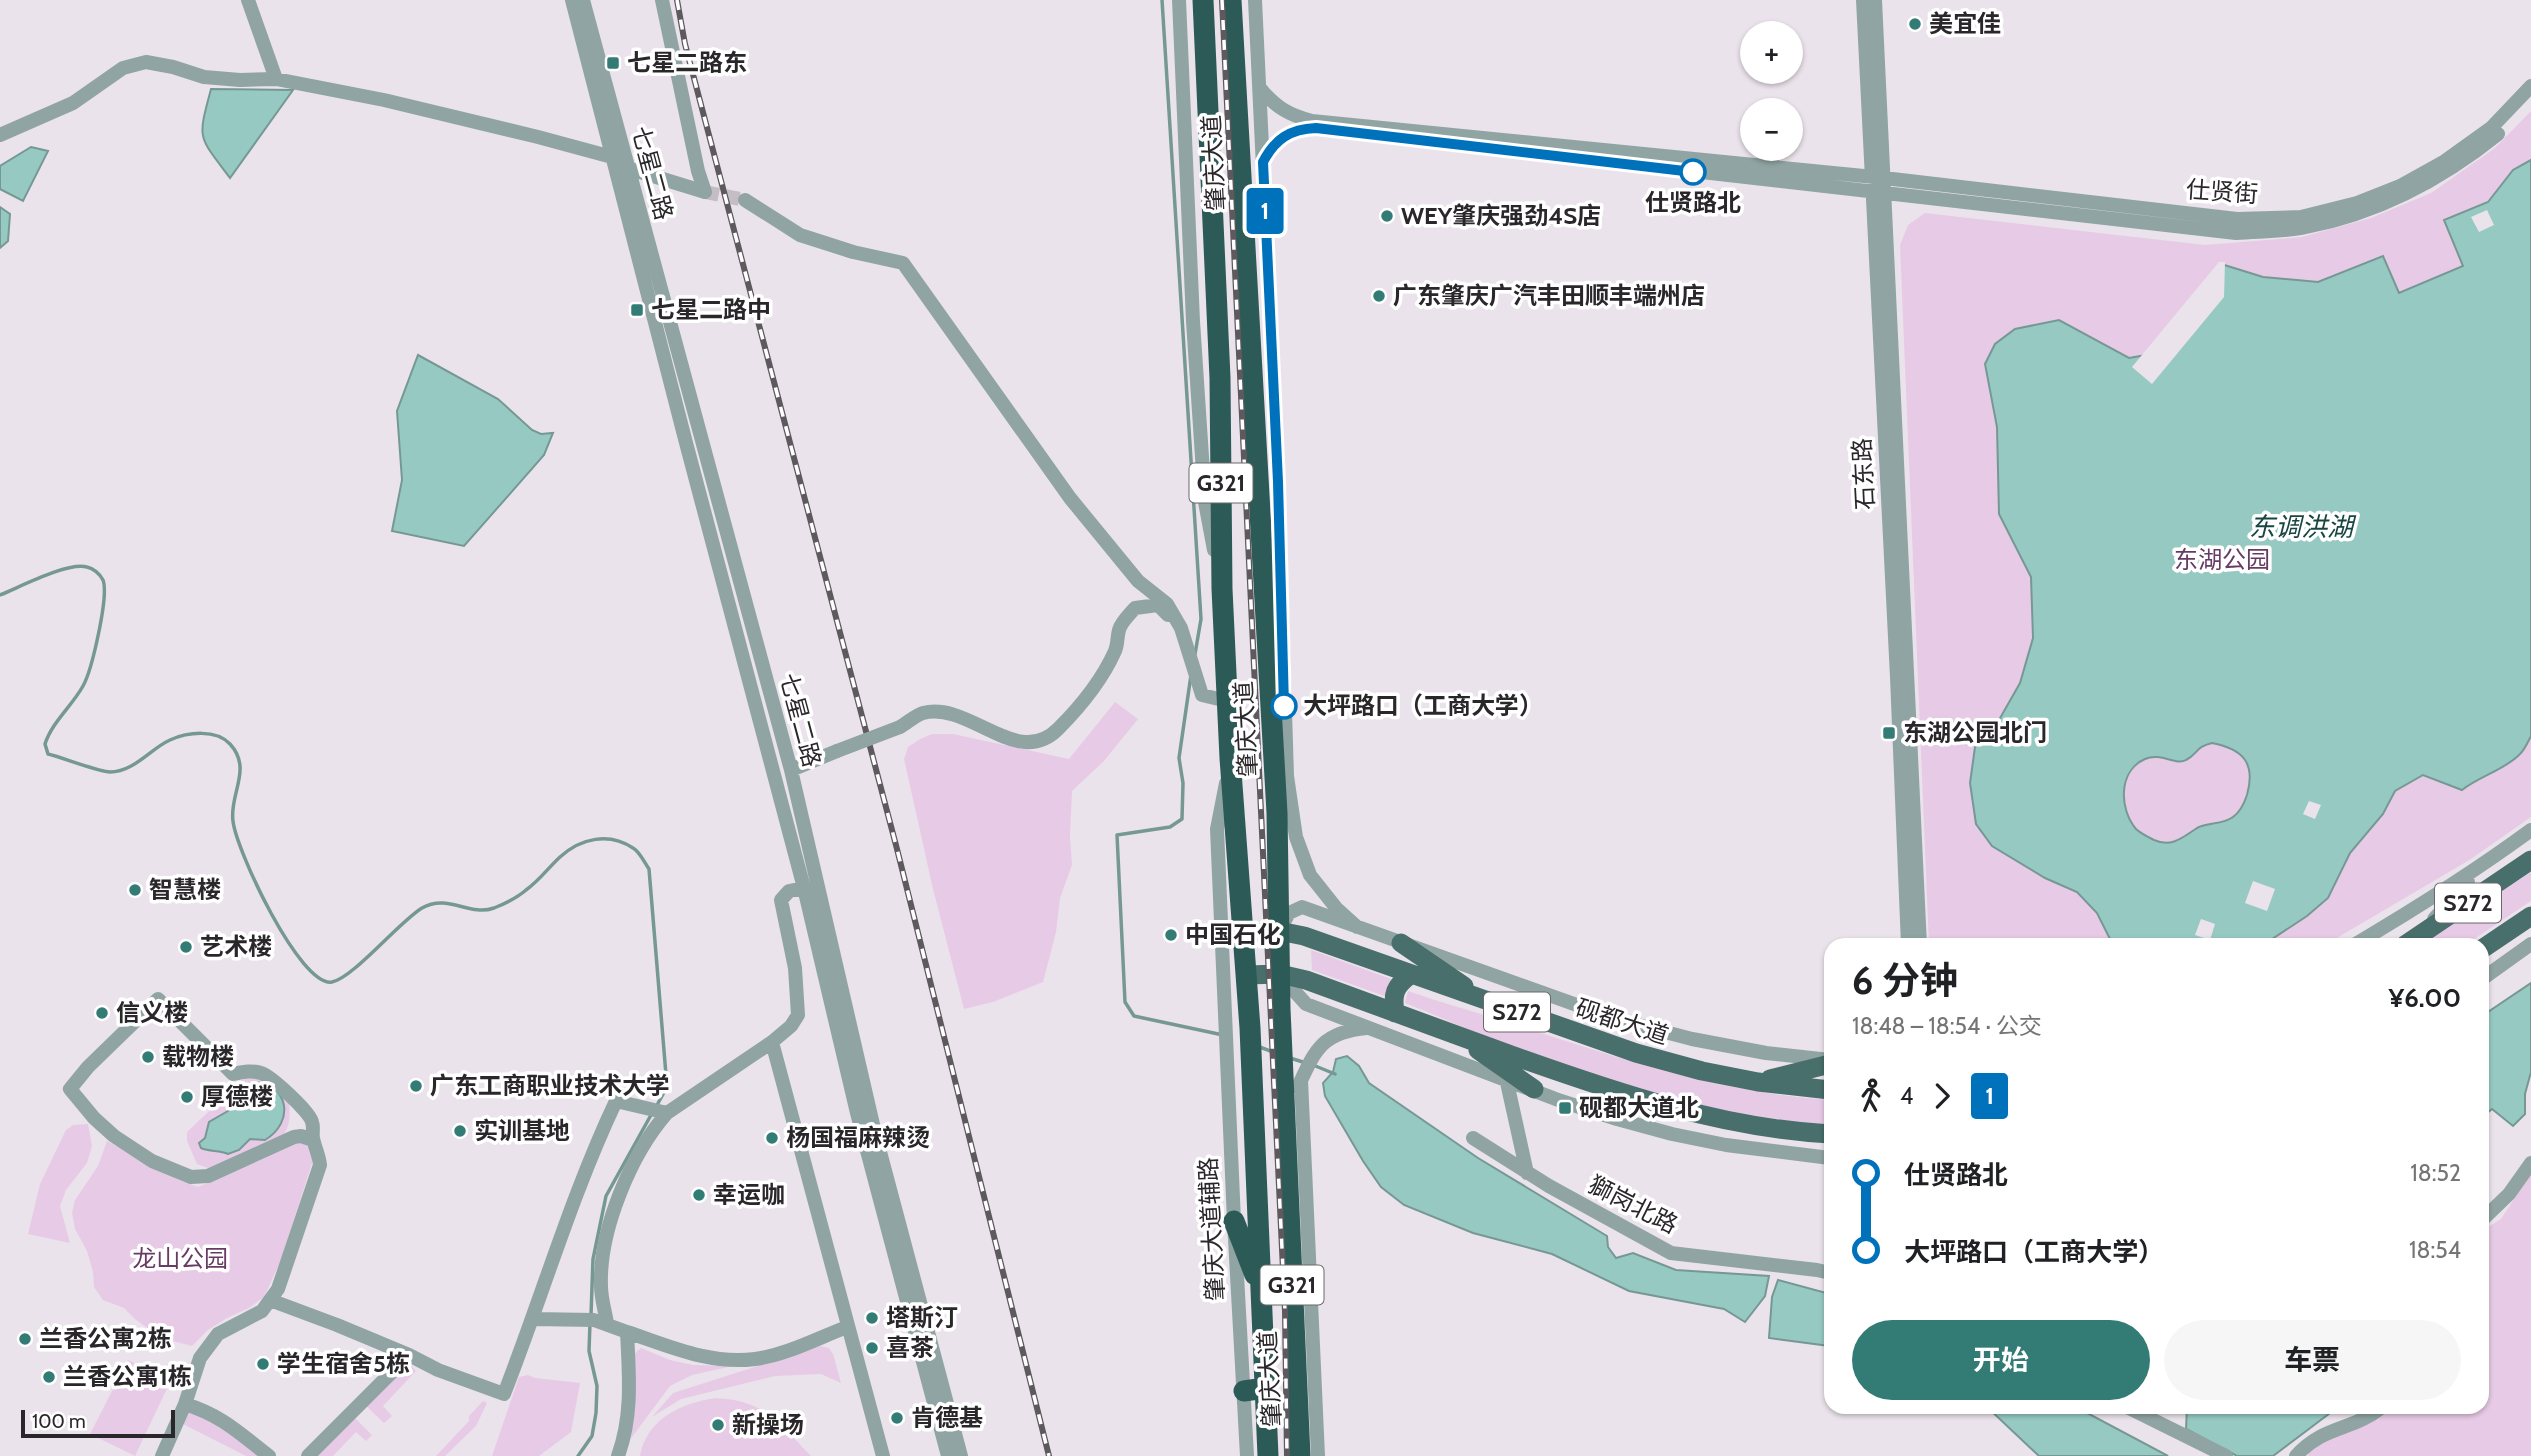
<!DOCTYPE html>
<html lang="zh">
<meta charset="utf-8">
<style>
body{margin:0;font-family:Cabin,"Noto Sans SC",sans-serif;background:#f6f6f6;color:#202124;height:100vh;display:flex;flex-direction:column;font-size:26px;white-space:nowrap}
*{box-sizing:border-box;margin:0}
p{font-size:23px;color:#757577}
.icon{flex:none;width:38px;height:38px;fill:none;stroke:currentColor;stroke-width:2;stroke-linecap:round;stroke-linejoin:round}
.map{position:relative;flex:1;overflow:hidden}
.sheet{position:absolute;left:1824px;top:938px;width:665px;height:476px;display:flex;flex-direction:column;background:#fff;border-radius:21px;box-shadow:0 2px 5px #0004}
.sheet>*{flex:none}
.badge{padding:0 14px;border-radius:5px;font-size:24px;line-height:46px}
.fabs{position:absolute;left:1740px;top:21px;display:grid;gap:14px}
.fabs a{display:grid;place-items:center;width:63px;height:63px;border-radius:50%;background:#fff;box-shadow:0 2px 5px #0004;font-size:35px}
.scale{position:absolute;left:21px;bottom:18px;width:154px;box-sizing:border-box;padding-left:7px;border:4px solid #2a272a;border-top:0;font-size:19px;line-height:24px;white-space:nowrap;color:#2a272a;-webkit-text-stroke:5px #fff;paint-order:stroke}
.map>.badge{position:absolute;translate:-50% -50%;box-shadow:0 0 0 4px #fff}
.legs{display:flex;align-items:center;gap:10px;height:77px;padding:0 28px;font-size:23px}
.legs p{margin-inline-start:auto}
.overview{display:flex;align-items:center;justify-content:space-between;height:119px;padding:0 28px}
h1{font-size:38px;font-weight:700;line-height:52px}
.button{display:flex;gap:14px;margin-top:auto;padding:14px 28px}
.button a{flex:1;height:80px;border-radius:42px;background:#337b75;color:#fff;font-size:28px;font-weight:700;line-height:80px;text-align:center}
.button a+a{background:#f6f6f6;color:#202124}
ul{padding:0 28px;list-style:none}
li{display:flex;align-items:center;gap:24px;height:77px;font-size:26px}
li i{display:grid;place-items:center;width:10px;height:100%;margin:0 9px;background:currentColor}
li i::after{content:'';width:18px;height:18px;margin:-9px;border:5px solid;border-radius:50%;background:#fff}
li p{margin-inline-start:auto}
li:first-child i{background:linear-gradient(#0000 50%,currentColor 0)}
li:last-child i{background:linear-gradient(currentColor 50%,#0000 0)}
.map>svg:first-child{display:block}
</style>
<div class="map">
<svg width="2531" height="1456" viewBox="0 0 2531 1456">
<rect width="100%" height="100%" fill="#ebe3eb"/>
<path fill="#e7cae5" d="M2531,111v706l-60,42 -146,86h-396l-29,-700 8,-20 17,-12 280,32 97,-8 69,-19 60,-25 64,-45z
M1115,702l23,17 -34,42 -32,30 -2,45 2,29 -12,33 -4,34 -13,50 -50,20 -29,7 -31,-120 -29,-130 4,-12 12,-8 12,-5h21l116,25z
M2531,872v29l-66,44h-45z
M1311,950l83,30 -4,18 -78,-28z
M1408,991c34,12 68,21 102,32 105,34 210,70 320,77v25c-92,-7 -167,-28 -255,-57 -25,-8 -52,-15 -76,-25 -32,-13 -62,-28 -94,-40z
M260,1077l29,25c1,12 2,28 -9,36 -11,9 -46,22 -61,29l-11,1 -11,-4 -10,-23v-9l57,-54z
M88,1124l4,22 -5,17 -21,27 -6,16 10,37 -42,-9 12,-50 26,-54 7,-5z
M107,1141l70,38 21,8 101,-44 8,1 6,7 -1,12 -31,97 -17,37 -15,11 -22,10 -19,12 -16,16 -31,-8 -26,-19 -11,-11 -21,-8 -9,-13 -1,-15 -6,-21 -12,-22 -3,-16 3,-13 23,-34z
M2531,1173v283h-223l1,-5 28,-19 41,-12 8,-13h96v-176l19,-12z
M820,1346l9,2 4,6 8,29 -20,-9 -46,2 -94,23 -29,18 21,-24z
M641,1348l29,12 23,5 40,1 -41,9 -22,11 -41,55 4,-81 3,-8z
M128,1360l43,20 -36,76 -45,-22z
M408,1363l8,8 -33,35 9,10 -8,7 -19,-18z
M528,1375l7,3 45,5 -9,49 -32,24h-47l27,-79z
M716,1398c50,3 62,24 95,58h-171c7,-38 42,-53 76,-58z
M483,1401l4,2 -11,23 -31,30h-9l33,-35v-5z
M188,1413l15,2 59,41h-16l-63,-32z
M354,1417l18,18 -6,6 -10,-9 -23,24h-17z"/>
<path fill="#97c9c3" stroke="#769895" stroke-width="2" fill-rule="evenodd" d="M211,89l82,1 -63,88c-32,-43 -33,-37 -19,-89z
M31,147l17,4 -25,50 -23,-12v-23z
M2531,160v576c-3,6 -7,15 -12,19 -15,15 -39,21 -57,35l-39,-15 -28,16 -12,23 -33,39 -22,45 -21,18 -44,29h-150l-16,-32 -20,-21 -32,-14 -53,-32 -16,-22 -6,-41 5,-36 20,-20 25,-44 13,-45 -2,-61 -32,-63 -2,-87 -12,-63 10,-20 20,-15 44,-9 70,38 17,-3 75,-91 42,13 55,5 65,-26 16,37 64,-27 -19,-46 44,-18 25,-32zM2212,743c31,6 44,20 35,52 -3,9 -7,17 -14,22 -11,8 -25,5 -36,11 -14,9 -25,20 -43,12 -6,-3 -14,-7 -18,-11 -17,-20 -18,-58 9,-70 16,-7 31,7 41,1 12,-6 9,-13 26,-17z
M0,207l10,7 -2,27 -8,7z
M418,355l80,44 34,31 9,4 12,-1 -9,22 -80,91 -72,-15 10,-51 -5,-69z
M2531,983v89l-6,22v20l-12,12 -21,-17 -6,5 -4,-4v-94z
M1347,1056l12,10 10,17 109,75 129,78 1,11 8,11 17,-5 43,17 93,6 -4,20 -20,26 -21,-13 -95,-18 -77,-37 -79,-21 -69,-28 -23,-18 -18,-26 -38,-65 -2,-13 10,-11 3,-13z
M254,1082c35,2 41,40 11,58l-15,-1 -11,11 -11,4c-9,-4 -18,-2 -27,-6l-2,-5 6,-5 4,-16 19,-11c2,-16 10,-25 26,-29z
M1778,1280l52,14v52l-61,-8 3,-41z
M1987,1407h89l92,49h-129z
M2187,1407h151l-65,49h-36l-51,-27z"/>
<path fill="#ebe3eb" d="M2487,210l7,15 -15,7 -8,-15z
M2219,262h6l-1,35 -72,87 -20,-17z
M2309,801l12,4 -6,14 -12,-5z
M2253,881l22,8 -8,22 -22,-8z
M2201,919l14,5 -5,16 -15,-5z"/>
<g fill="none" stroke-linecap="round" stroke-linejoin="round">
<path stroke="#769895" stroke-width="3.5" d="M1162,0l39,619 -6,35
M0,595c20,-8 67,-33 87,-28 6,1 13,7 16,13 6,16 -11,90 -20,106 -11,20 -31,36 -38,58l3,10c13,3 51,18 62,18 24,0 40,-23 60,-32 18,-8 46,-11 60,4 23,25 -1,50 3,77 3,29 67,166 99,161 21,-4 67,-60 90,-74 26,-15 47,9 72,0 10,-4 24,-11 32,-18 13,-9 23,-23 34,-33 21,-19 49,-25 73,-9 7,4 11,14 16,21l18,218 -10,18
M1191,675l-12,83 4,25 -1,36 -12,8 -53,8 8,167 9,14 89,19
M1257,1046l16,6
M1290,1058l16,5
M1313,1065l22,9
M591,1315l2,-56 13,-63 45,-81
M578,1456l14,-20 4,-23 1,-27 -8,-35 1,-28"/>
<path stroke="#c4bdc4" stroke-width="14" stroke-dasharray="14 7" stroke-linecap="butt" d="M705,192l40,8"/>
<path stroke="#90a5a3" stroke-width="14" d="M248,0l28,79
M572,0l113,439 119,449 53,225 91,343
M583,0l208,770 84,363 86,323
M662,0l36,171 7,21
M1179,0l14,321 12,181 9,48
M1255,0l23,482 9,294 9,61 14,38 27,34 20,18
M1863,0l34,677 11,268
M1875,0l45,945
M1260,88c15,19 29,27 52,33l572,57 353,41 64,-2 56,-14 43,-17 45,-25 46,-33 40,-42
M0,135l73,-32 50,-35 23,-6 27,5 31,10 36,3 36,-1 108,21 154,37 74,20
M1535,153l701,80c23,-2 47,-1 70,-6 72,-14 135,-47 192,-93
M1263,162c13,-24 30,-35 57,-33
M627,168l78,24
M745,200l55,35 53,17 50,11 167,235 68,83 29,23 14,24 21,67 25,6
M900,727c7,-4 16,-12 23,-14 47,-12 94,57 135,16 22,-22 45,-51 57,-78 3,-7 2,-14 4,-21 2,-8 10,-15 16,-22l23,-3 10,10
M791,770l46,-19
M1226,783l-9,46 17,392 13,235
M2434,919l34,-37
M1280,929l9,-16 13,-6 317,113 73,19 74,14 64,7
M2354,945c61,-36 120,-73 177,-115
M1280,975l26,29 255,97 56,18 55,15 54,11 104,13
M2482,979l49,-35
M772,1042l111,414
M1506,1078l21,95
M1301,1080l17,376
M1298,1087c17,-37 24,-55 69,-59
M1473,1138l76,48 122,67 146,17 13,3
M2482,1220l27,-26 22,-31
M270,1300l67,25 72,30
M533,1319l61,1 33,12c2,42 6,83 -9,124
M607,1323c-2,-12 -6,-25 -6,-37 -2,-56 30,-132 66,-173l105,-71 19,-16 7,-11 -3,-47 -14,-68 8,-9 15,-3
M627,1332c42,14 83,33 128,27 31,-4 63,-21 92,-32
M185,1404c38,12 54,29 84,52
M2127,1407l99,49
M162,1456l23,-52 15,-46 18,-24 44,-23 16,-22 42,-124c-1,-10 -5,-17 -7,-27 -1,-5 1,-11 -1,-16 -2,-10 -41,-46 -51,-49 -10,-3 -18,-1 -28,1l-75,-75 -70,68 -18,22 24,29 20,18 38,25 39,16 17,-1 86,-39 7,-1 12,4
M308,1456l101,-101 29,15 66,24c38,-97 67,-198 112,-293l51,12
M2296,1456c27,-31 57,-25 86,-49"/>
<path stroke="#486f6b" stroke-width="19" d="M1245,934l34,-3 25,5 332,117 66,18 56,11 72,8
M1401,943l63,43
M2405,945l126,-85
M2482,949l49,-33
M1247,975l33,-1 26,6c69,25 137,50 205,75 104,37 209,73 319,79
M1395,1013c-3,-19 0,-27 15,-38
M1478,1050l56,39
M1770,1079l60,-15"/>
<path stroke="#2c5b57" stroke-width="21" d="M1203,0l17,378 2,211 8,169 20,270 18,428
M1231,0l46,813 3,196 20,447
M1234,1221l21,54
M1244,1391l21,-3"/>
<defs>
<path id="rail" d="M677,0l8,44 212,805 152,607
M1222,0l63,1311 2,145"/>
</defs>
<use href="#rail" stroke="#5e595e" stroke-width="6"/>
<use href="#rail" stroke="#fff" stroke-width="3.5" stroke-dasharray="10" stroke-linecap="butt"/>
<path stroke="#90a5a3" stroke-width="14" d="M837,751l63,-24"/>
</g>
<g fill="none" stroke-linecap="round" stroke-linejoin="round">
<defs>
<path id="line-1" d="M1284,706l-6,-224 -15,-320c12,-23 27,-33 53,-34l377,44"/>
</defs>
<use href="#line-1" stroke="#fff" stroke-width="16"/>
<use href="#line-1" stroke="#0072bc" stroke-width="10"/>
</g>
<g fill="#337b75" stroke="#fff" stroke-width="2.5">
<circle cx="1915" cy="24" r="7"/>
<rect x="606" y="56" width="14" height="14" rx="3.5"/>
<circle cx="1387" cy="216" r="7"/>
<circle cx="1379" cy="296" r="7"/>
<rect x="630" y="303" width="14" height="14" rx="3.5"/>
<rect x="1882" y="726" width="14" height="14" rx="3.5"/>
<circle cx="135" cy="890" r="7"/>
<circle cx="1171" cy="935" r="7"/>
<circle cx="186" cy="947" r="7"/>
<circle cx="102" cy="1013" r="7"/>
<circle cx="148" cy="1057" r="7"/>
<circle cx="416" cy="1086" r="7"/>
<circle cx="187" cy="1097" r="7"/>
<rect x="1558" y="1101" width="14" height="14" rx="3.5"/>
<circle cx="460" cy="1131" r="7"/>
<circle cx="772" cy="1138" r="7"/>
<circle cx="699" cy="1195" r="7"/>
<circle cx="872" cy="1318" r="7"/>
<circle cx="25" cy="1339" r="7"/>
<circle cx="872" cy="1348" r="7"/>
<circle cx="263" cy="1364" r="7"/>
<circle cx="49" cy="1377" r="7"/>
<circle cx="897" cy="1418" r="7"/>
<circle cx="718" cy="1425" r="7"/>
</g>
<g fill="#fff" stroke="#0072bc" stroke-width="3.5">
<circle cx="1693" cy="172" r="12"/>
<circle cx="1284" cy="706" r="12"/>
</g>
<g text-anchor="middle" stroke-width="7" stroke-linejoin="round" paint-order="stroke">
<g fill="#fff" stroke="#6a686a" stroke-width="2">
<rect x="1189.5" y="463.5" width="63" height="39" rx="5"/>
<rect x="2435" y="883.5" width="66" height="39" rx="5"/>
<rect x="1484" y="992.5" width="66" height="39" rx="5"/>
<rect x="1260.5" y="1265.5" width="63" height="39" rx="5"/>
</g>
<g font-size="23" font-weight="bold" fill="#2a272a">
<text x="1221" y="491">G321</text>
<text x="2468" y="911">S272</text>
<text x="1517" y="1020">S272</text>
<text x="1292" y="1293">G321</text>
</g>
<g font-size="24" font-weight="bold" fill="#2a272a" stroke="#fff" text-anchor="start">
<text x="1929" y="32">美宜佳</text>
<text x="627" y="71">七星二路东</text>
<text x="1401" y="224">WEY肇庆强劲4S店</text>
<text x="1393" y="304">广东肇庆广汽丰田顺丰端州店</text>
<text x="651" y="318">七星二路中</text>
<text x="1903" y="741">东湖公园北门</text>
<text x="149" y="898">智慧楼</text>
<text x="1185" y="943">中国石化</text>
<text x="200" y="955">艺术楼</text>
<text x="116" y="1021">信义楼</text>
<text x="162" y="1065">载物楼</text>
<text x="430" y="1094">广东工商职业技术大学</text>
<text x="201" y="1105">厚德楼</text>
<text x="1579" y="1116">砚都大道北</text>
<text x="474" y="1139">实训基地</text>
<text x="786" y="1146">杨国福麻辣烫</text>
<text x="713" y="1203">幸运咖</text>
<text x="886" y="1326">塔斯汀</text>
<text x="39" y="1347">兰香公寓2栋</text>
<text x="886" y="1356">喜茶</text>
<text x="277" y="1372">学生宿舍5栋</text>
<text x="63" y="1385">兰香公寓1栋</text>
<text x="911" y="1426">肯德基</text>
<text x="732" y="1433">新操场</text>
</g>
<g font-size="24" fill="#2a272a" stroke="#fff">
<text transform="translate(1214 163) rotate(-93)" y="8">肇庆大道</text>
<text transform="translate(652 173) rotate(75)" y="8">七星二路</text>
<text transform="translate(2222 192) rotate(4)" y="8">仕贤街</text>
<text transform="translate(1864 474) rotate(-93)" y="8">石东路</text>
<text transform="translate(800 720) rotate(75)" y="8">七星二路</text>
<text transform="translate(1246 729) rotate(-93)" y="8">肇庆大道</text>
<text transform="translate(1622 1022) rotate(18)" y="8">砚都大道</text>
<text transform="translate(1633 1205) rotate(27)" y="8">獅岗北路</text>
<text transform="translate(1212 1229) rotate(-93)" y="8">肇庆大道辅路</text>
<text transform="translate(1270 1379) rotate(-93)" y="8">肇庆大道</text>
</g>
<g font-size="24" font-weight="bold" fill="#2a272a" stroke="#fff">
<text x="1693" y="211">仕贤路北</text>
<text x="1303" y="714" text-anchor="start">大坪路口（工商大学）</text>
</g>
<g font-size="24" fill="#663c64" stroke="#fff">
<text x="2222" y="568">东湖公园</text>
<text x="180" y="1267">龙山公园</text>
</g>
<g font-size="26" font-style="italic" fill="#184642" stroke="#fff">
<text x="2301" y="536">东调洪湖</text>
</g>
</g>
</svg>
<div class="fabs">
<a>+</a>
<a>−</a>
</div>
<div class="scale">100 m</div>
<b class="badge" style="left:1265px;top:211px;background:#0072bc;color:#fff">1</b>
<section class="sheet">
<div class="overview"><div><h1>6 分钟</h1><p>18:48 – 18:54 · 公交</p></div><b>¥6.00</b></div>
<div class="legs"><svg class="icon" aria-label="walk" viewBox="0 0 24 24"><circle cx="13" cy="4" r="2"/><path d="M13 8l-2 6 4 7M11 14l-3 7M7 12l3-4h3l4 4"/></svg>4<svg class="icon" aria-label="forward" viewBox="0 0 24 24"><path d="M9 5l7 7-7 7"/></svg><b class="badge" style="background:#0072bc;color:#fff">1</b></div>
<ul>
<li><i style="color:#0072bc"></i><b>仕贤路北</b><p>18:52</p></li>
<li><i style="color:#0072bc"></i><b>大坪路口（工商大学）</b><p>18:54</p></li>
</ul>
<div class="button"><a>开始</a><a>车票</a></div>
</section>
</div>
